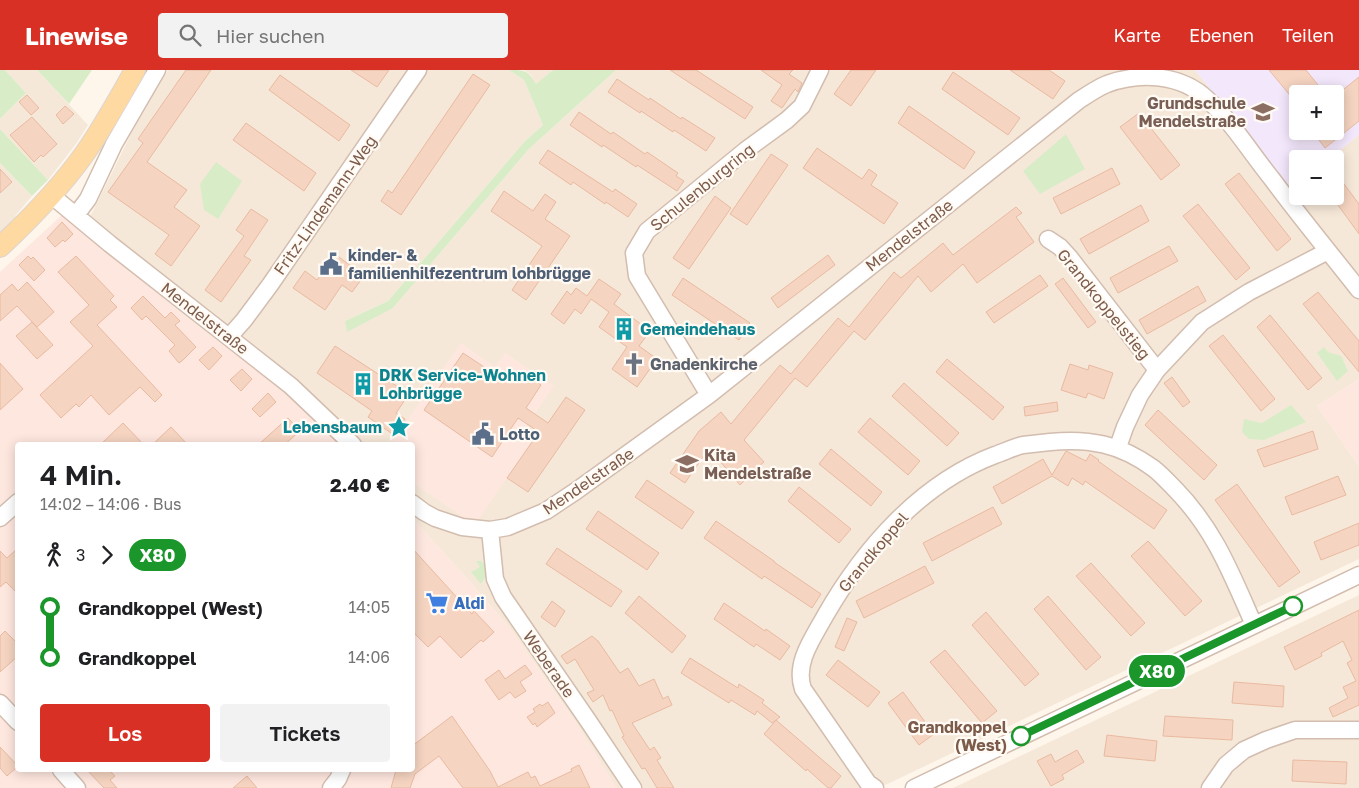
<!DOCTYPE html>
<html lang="de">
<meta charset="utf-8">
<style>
body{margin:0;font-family:"Golos Text",sans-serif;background:#f2f2f2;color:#202124;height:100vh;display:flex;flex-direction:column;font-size:19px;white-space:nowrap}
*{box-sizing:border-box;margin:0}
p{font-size:16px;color:#757577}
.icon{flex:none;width:28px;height:28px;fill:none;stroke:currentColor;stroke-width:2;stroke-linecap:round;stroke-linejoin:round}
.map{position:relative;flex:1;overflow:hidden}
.panel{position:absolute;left:15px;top:372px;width:400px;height:330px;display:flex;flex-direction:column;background:#fff;border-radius:5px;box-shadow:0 2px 12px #0003}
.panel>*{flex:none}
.badge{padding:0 10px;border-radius:16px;font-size:18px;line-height:32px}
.controls{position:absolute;left:1289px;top:15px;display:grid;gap:10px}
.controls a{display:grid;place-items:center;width:55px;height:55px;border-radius:5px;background:#fff;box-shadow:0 2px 12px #0003;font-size:25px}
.map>.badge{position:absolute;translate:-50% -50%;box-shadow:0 0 0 2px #fff}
.legs{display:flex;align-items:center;gap:8px;height:55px;padding:0 25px;font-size:16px}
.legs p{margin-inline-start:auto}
.summary{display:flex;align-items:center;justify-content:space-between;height:85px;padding:0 25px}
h1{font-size:28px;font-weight:600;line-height:38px}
.button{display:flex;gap:10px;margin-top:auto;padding:10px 25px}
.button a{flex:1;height:58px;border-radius:5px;background:#d93025;color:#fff;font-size:20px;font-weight:600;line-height:58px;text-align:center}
.button a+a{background:#f2f2f2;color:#202124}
ul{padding:0 25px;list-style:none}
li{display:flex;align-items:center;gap:18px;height:50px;font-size:19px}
li i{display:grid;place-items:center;width:8px;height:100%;margin:0 6px;background:currentColor}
li i::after{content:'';width:12px;height:12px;margin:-6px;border:4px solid;border-radius:50%;background:#fff}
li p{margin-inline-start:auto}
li:first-child i{background:linear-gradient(#0000 50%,currentColor 0)}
li:last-child i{background:linear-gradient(currentColor 50%,#0000 0)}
header{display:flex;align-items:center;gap:30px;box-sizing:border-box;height:70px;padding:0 25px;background:#d93025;color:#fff}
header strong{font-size:24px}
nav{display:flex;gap:28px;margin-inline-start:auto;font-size:18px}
.search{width:350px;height:45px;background:#f2f2f2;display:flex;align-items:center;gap:12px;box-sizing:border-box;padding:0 18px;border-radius:5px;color:#757577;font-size:19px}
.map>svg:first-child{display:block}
</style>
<header>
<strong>Linewise</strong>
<div class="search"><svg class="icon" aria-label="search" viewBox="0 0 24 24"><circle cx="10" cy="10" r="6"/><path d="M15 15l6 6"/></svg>Hier suchen</div>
<nav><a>Karte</a><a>Ebenen</a><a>Teilen</a></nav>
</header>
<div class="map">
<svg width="1359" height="718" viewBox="0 0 1359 718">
<rect width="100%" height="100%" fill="#fef6eb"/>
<path fill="#f6e8d9" d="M5,0h32l51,55 -12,19 -28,36 -48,-51v-10l26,-26z
M168,0h341l15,10 19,45 -18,16 -137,160 -43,20 48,-13 136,-159 87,-79h579l95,119 7,-5 1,12h37v-37h-6l30,-24v244l-42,27 42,60v93l-480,229h-266l2,-2 -41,-66 -65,-93 -38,-44 -58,-64 -1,-74h-70l-51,-48 -110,-84 -101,-84 12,-16 39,-79z
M524,0h29l-17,15 -5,-10z
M0,93l32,33 -17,20 3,3 -18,17z
M1359,525v193h-406z"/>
<path fill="#fee7df" d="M63,144l118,99 110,84 51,48h-324v325h394l1,-251 58,64 38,44 65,93 42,67 -3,1h-613v-516z
M461,273l34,24 10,-14 49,33 -29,42 10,8 -60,89 -62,-42 -1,-38h-22z
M1359,309v87l-42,-60z"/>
<path fill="#f3e7fb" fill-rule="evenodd" d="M1195,0h164v65l-30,24h-31l-1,25 -7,5zM1298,24h37v37h-37z"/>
<path fill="#d8edc7" d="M0,0h5l21,23 -26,26z
M37,0h55l-23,34z
M509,0c16,0 19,0 27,14l17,-14h63l-87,79 -136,159 -46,24 -2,-11 43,-20 137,-160 18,-16 -19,-45z
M0,59l48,51 -16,16 -32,-33z
M1066,64l19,35 -45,25 -17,-23z
M216,92l26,19 -24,38 -14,-9 -4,-26z
M1324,277l4,5 13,4 7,15 -11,10 -20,-28z
M1291,335l15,17 -42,18 -15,-1 -7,-7 2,-13 18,4z
M476,491h5l5,4v11l-5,8 -10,-12 9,-5z"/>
<path fill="#f5d4c1" stroke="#e9baa0" d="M186,0h25l-64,92 40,28 -13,17 26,19 -29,40 -16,-12 14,-19 -61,-43 35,-49 -5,-4z
M351,0h38l-12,17z
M670,0h26l57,37 -8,12z
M761,0h32l-4,4 13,9 -4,9 -3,-3 -13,19 -11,-7 11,-16z
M851,0h25l-25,36 -17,-12z
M1010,0h39l16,11 -12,18z
M1269,0h37l19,24h-27v11z
M953,2l67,46 -12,17 -66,-46z
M473,4l17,11 -89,130 -20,-14 7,-11 4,3z
M280,5l70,50 -11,16 -70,-51z
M1359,7v44l-34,27 -13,-17h23v-35z
M617,9l32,21 1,-2 31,21 1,-2 33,21 -9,13 -32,-21 -1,2 -32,-21 -1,2 -32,-21z
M27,25l12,13 -8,7 -12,-13z
M65,36l9,8 -11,10 -7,-9z
M909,36l66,46 -11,17 -66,-46z
M579,42l32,22 2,-2 32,22 2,-2 31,21 -2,3 8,5 -7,10 -40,-26 -1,2 -33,-22 -1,2 -32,-22z
M1139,43l41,52 -19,15 -41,-53z
M32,47l25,27 -14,13 -2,-2 -7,7 -24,-27z
M246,53l70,50 -12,18 -71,-51z
M817,78l45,31 7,-10 8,6 -6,10 27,18 -14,21 -81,-56z
M548,80l65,42 2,-3 22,15 -9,13 -22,-15 -1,2 -32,-22 -2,3 -32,-22z
M771,84l17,11 -41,60 -17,-11z
M1112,98l8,16 -59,30 -8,-16z
M0,99l12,13 -12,11z
M1239,103l52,66 -14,12 -52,-67z
M1341,110l18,24v30l-24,-33v-17z
M504,121l29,20 12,-17 11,8 -11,17 25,17 -44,64 -14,-10 30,-44 -51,-35z
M715,126l16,12 -42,61 -16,-11z
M1198,134l52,64 -14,12 -53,-64z
M1141,135l8,16 -60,33 -9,-15z
M1016,137l6,6 -6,4 18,25 -57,41 -14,-19 -32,28 -13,-16 -53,64 -11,-9 -47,56 -12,-9 -51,62 20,22 -18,15 1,1 -7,7 -31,-37 -24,35 -15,-10 29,-42 22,-19 10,12 49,-59 11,9 47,-56 11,9 45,-55 7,6 42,-35 10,12z
M251,139l17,11 -24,36 7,4 -30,42 -16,-12 39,-54 -8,-6z
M62,152l11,12 -8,8 -2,-2 -8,7 -8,-9z
M1169,176l9,15 -60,32 -8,-15z
M335,184l29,22 -12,16 -10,-7 -17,25 -32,-22 12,-17 12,9z
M828,185l7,10 -57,43 -7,-10z
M28,186l3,3 2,-2 12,13 -11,11 -15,-16z
M76,186l38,40 -4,4 7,7 -20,18 65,70 -7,7 -15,-15 -31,28 -18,-20 -12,12 -3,-3 -15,14 -21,-23 53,-49 -23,-24 19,-17 -31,-33z
M1040,205l8,11 -54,37 -8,-11z
M683,208l67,45 -11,17 -67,-45z
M1063,208l33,44 -8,6 -33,-44z
M599,209l22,15 -7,10 36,27 -11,15 18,13 -20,28 -25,-18 15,-22 -28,-20 10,-15 -18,-13 -10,15 -6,-5 -11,15 -13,-10 16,-23 4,4 5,-7 11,8z
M27,212l27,30 -17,15 -20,-21 -17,15v-26l12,-11 6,7z
M1198,216l8,15 -59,33 -8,-14z
M1318,222l41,49v31l-56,-68z
M143,226l22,22 6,-6 9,9 -5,4 21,22 -13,13 -4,3 -10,-12 6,-6 -29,-29 -4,4 -11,-12z
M1270,245l52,63 -14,12 -51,-63z
M32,252l21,23 -16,14 -21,-23z
M1223,265l52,64 -14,12 -52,-65z
M335,276l74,48 -13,19 9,6 -11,16 -26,-18 4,-6 -55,-38z
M213,277l9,9 -13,14 -10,-10z
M463,283l36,24 5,-7 10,6 5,-6 22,15 -15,23 22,15 18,-26 19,13 -57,82 -21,-14 32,-46 -21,-14 -26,39 -68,-47z
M947,289l57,48 -11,13 -57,-48z
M0,293l23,26 -23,21z
M1070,294l18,6 1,-5 24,8 -9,26 -16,-6 -2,5 -25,-8z
M242,299l10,10 -11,12 -11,-11z
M1172,307l18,25 -7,5 -19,-24z
M904,313l55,50 -12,13 -55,-50z
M268,323l8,9 -16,15 -8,-8z
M1057,332l1,9 -33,5 -1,-9z
M1158,340l59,55 -13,15 -59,-55z
M288,348l12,13 -16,14h-26z
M870,348l50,43 -12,14 -50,-43z
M123,353l21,22h-44z
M171,357l17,18h-36z
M1313,361l5,18 -54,18 -7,-17z
M831,379l51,43 -11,14 -52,-42z
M1066,381l20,10 4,-7 9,6 -1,1 69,49 -13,19 -69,-48 -2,4 -11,-7 -4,8 -16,-10 -50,28 -9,-17 50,-28 9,16z
M1338,406l8,19 -54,20 -7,-18z
M647,410l47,32 -12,17 -47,-32z
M1237,414l63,88 -21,15 -64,-87z
M799,417l52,42 -12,14 -51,-42z
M993,437l9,17 -70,37 -9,-18z
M598,441l61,42 -12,17 -61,-41z
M716,451l58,40v1l47,32 -9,14 -48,-32 -2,3 -58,-41z
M1359,453v22l-38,15 -7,-18z
M1148,471l54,60 -17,15 -54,-60z
M18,478v46l-12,-12 -6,5v-36l7,7z
M412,478l60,66 2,-3 20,21 -11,10 -2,-2 -20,18 -21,-22 -12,11 -16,-16z
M557,478l65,43 -11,16 -65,-43z
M1091,493l54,60 -14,13 -55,-60z
M925,496l9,17 -70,35 -8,-17z
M639,526l47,40 -14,17 -47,-40z
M1048,526l53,61 -15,13 -52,-61z
M552,531l13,10 -10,16 -14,-10z
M724,533l41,28 1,-2 24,17 -10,14 -24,-16 -2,3 -40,-28z
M1359,540v95l-26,12 -4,-9 19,-10 -5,-11 13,-6 -9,-18 5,-3 -9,-19 -22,12 1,3 -27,14 -11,-23z
M986,542l53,62 -14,12 -53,-61z
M847,548l10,4 -13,29 -9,-4z
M5,561l13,13v12l-18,16v-36z
M592,566l6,5 22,32 8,-5 11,18 15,-7 9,20 5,-3 4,9 -40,18 18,27 4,-3 7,11 -4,2 17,28h-17l-12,-20 -3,1 -20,-32 2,-1 -12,-26 -2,1 -7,-16 -10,7 -6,-9 7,-3 -19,-31 -8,5 -6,-8z
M945,580l52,61 -15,12 -52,-61z
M690,588l48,30 1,-4 25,16 -2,3 18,14 -8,6 -15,-12 -2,4 -24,-15 -2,3 -48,-30z
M838,590l42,32 -12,15 -42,-32z
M525,595l7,9 -12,8 6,9 -11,7 -5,-6 -11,8 -14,-20 14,-10 6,9z
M1234,612l50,4 -1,21 -51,-4z
M903,622l31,42 -15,11 -31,-42z
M548,632l7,11 -18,14 -2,-4 -2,2 -6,-8 8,-5 -2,-3 7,-5 2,2z
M452,646l38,55 8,16 30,-15 3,6 4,-2 5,10 32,-15 -1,-2 8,-4 11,23h-127l-24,-32 -24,18 -5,14h-19l5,-18h16v-24z
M1165,646l68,4 -1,20 -69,-4z
M776,650l65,56 -10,12h-3l-21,-19 -1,2 -42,-37z
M1107,665l50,6 -2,20 -51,-5z
M0,677l18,19 -11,10 -7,-8z
M1077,680l7,12 -22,13 2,4 -13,7 -14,-25 14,-7 4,8z
M1293,690l54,2 -1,22 -54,-3z
M87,700h22l6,6 -5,4 7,8h-13z
M247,706l10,12h-24z"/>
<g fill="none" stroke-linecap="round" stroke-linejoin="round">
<defs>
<path id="minor" d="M51,125l59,49 181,142 62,59
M76,145l12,-16 26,-55 43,-74
M1048,169l12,8 10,11 87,112
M229,267l15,-17 26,-35 148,-215
M709,325l-72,-119 -3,-23 13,-22 99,-81 41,-30 15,-14 18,-36
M1118,377l7,-20 15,-32 17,-25 45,-48 47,-30 79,-41
M412,433l12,9 11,6 27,9 28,3 18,-3 38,-16 30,-20 133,-96 369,-294c9,-6 19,-13 29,-17 33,-12 74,-10 100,15 25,23 44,54 65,80 28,38 58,74 87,111
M0,448l18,-16
M490,460l5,49 8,18 86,125 44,66
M0,633l18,19
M61,700l16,18
M331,718l7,-9 4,-9
M875,718l-7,-5 -65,-94c-9,-26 10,-51 22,-73 39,-68 96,-133 170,-161 9,-3 19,-8 28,-10 9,-1 18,-2 27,-3 39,-4 70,2 103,26 8,6 15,14 22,21 40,41 56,84 79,136
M914,718l445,-213
M1210,718l16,-23 18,-15 22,-10 29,-10h64"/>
<path id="major" d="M0,177c31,-29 61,-60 85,-94 19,-27 34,-55 50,-83"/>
</defs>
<use href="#minor" stroke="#d2bdaf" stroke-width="19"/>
<use href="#major" stroke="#ddd4d0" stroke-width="22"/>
<use href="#minor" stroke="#fff" stroke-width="16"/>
<use href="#major" stroke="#fed9a1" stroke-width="20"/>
</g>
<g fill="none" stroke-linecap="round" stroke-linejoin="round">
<defs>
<path id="line-1" d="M1021,666l272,-130"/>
</defs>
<use href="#line-1" stroke="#fff" stroke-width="11"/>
<use href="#line-1" stroke="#1a962b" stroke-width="8"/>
</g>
<defs>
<symbol id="school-bare" viewBox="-9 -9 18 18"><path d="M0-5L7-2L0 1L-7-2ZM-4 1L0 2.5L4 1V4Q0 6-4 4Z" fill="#8d6e63" stroke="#fffaf3" stroke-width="2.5" paint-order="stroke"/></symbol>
<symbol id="civic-bare" viewBox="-9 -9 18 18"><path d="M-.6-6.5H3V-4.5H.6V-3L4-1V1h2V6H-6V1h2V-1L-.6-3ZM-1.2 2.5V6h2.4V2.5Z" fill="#5c6f8a" stroke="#fffaf3" stroke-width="2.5" paint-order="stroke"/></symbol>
<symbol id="building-bare" viewBox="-9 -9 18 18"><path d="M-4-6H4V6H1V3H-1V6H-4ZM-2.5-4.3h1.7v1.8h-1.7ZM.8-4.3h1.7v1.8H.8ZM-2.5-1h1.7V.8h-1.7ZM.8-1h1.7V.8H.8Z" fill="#0f9aa8" stroke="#fffaf3" stroke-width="2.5" paint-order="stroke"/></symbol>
<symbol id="church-bare" viewBox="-9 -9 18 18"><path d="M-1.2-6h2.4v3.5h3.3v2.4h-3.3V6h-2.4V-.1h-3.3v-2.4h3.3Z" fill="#6b7280" stroke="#fffaf3" stroke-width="2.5" paint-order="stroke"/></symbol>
<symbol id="sight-bare" viewBox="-9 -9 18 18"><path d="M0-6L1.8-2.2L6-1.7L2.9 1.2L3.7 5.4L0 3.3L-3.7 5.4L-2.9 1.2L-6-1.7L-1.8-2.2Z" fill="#0f9aa8" stroke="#fffaf3" stroke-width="2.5" paint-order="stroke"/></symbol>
<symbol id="supermarket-bare" viewBox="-9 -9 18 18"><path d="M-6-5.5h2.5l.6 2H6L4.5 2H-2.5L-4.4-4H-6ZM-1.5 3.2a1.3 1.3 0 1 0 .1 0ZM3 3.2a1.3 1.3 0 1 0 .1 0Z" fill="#3f7fe0" stroke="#fffaf3" stroke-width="2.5" paint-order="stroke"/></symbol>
</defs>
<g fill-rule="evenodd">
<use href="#school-bare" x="1247" y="26" width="32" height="32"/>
<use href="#civic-bare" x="315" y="178" width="32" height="32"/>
<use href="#building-bare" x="608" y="243" width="32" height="32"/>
<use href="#church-bare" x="618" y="278" width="32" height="32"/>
<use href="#building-bare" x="347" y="298" width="32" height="32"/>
<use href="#sight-bare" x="383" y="341" width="32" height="32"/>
<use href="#civic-bare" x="467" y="348" width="32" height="32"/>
<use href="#school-bare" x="671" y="378" width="32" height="32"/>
<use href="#supermarket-bare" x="421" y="517" width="32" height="32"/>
</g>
<g fill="#fff" stroke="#1a962b" stroke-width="2.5">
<circle cx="1293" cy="536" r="9"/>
<circle cx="1021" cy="666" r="9"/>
</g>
<g text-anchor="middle" stroke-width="4.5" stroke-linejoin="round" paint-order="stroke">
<g font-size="16" font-weight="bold" fill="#785e54" stroke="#fffaf3" text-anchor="end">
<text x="1246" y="39">Grundschule<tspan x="1246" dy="18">Mendelstraße</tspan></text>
<text x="704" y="391" text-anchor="start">Kita<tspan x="704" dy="18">Mendelstraße</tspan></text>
</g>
<g font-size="16" fill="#7c5b4b" stroke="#fffaf3">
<text transform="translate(702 117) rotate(-39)" y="6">Schulenburgring</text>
<text transform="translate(325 135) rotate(-55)" y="6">Fritz-Lindemann-Weg</text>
<text transform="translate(909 165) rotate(-38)" y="6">Mendelstraße</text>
<text transform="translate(1104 234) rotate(51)" y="6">Grandkoppelstieg</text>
<text transform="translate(205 248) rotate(38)" y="6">Mendelstraße</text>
<text transform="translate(588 411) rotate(-34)" y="6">Mendelstraße</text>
<text transform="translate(873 482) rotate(-50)" y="6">Grandkoppel</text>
<text transform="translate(549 594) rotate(55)" y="6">Weberade</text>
</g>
<g font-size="16" font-weight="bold" fill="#4e5e75" stroke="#fffaf3" text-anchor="start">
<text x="348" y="191">kinder- &amp;<tspan x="348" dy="18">familienhilfezentrum lohbrügge</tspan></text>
<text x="499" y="370">Lotto</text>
</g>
<g font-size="16" font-weight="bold" fill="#0d838f" stroke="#fffaf3" text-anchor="start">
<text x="640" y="265">Gemeindehaus</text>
<text x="379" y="311">DRK Service-Wohnen<tspan x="379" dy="18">Lohbrügge</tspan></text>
<text x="382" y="363" text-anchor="end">Lebensbaum</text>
</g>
<g font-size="16" font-weight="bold" fill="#5b616d" stroke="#fffaf3" text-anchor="start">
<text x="650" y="300">Gnadenkirche</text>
</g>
<g font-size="16" font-weight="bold" fill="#366cbe" stroke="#fffaf3" text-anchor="start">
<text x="454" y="539">Aldi</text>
</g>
<g font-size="16" font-weight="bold" fill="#7c5b4b" stroke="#fffaf3" text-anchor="end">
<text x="1007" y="663">Grandkoppel<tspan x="1007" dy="18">(West)</tspan></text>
</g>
</g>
</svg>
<div class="controls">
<a>+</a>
<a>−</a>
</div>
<b class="badge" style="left:1157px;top:601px;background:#1a962b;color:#fff">X80</b>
<section class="panel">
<div class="summary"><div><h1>4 Min.</h1><p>14:02 – 14:06 · Bus</p></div><b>2.40 €</b></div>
<div class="legs"><svg class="icon" aria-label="walk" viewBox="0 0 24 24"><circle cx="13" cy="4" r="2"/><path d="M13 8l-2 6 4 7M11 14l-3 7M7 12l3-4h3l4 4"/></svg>3<svg class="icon" aria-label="forward" viewBox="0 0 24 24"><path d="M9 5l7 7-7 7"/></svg><b class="badge" style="background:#1a962b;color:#fff">X80</b></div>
<ul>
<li><i style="color:#1a962b"></i><b>Grandkoppel (West)</b><p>14:05</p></li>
<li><i style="color:#1a962b"></i><b>Grandkoppel</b><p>14:06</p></li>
</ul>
<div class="button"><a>Los</a><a>Tickets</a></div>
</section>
</div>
